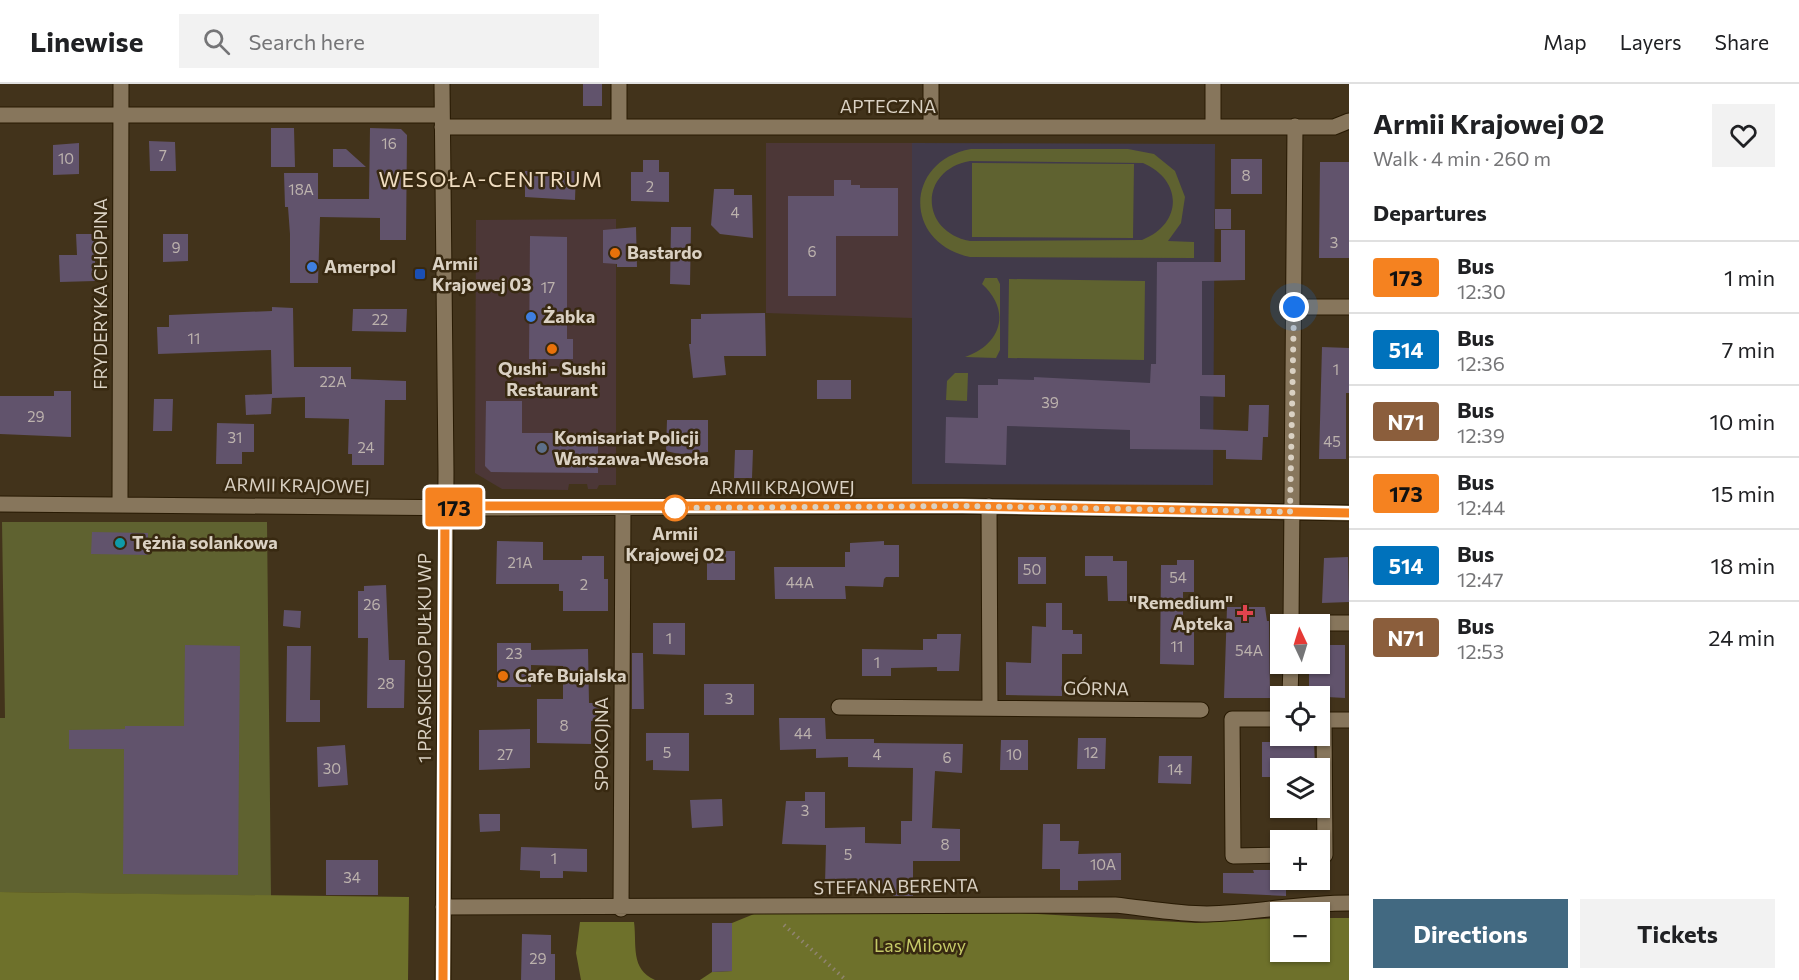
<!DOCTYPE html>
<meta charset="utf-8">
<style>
body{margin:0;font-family:Commissioner,sans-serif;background:#f2f2f2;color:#202124;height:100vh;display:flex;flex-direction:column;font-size:22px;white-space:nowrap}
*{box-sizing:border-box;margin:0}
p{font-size:20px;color:#757577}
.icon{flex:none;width:33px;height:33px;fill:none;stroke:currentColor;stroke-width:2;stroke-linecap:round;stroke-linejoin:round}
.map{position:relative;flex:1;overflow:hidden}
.drawer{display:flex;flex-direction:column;background:#fff;width:450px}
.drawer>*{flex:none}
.badge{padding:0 12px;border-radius:4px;font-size:21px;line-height:39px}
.needle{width:39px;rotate:356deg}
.buttons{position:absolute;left:1270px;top:530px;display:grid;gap:12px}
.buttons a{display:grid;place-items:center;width:60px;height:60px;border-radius:0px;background:#fff;box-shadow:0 2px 4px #0004;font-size:30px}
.you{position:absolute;width:30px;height:30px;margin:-15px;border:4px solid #fff;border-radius:50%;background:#1a73e8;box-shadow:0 0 0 9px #1a73e833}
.map>.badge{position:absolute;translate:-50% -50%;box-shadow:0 0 0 3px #fff}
h2{padding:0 24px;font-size:22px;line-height:54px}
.round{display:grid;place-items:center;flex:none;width:63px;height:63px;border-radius:0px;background:#f2f2f2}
.summary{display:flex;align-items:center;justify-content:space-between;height:102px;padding:0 24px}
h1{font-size:28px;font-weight:700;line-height:45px}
.primary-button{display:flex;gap:12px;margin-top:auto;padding:12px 24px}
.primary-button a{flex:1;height:69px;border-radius:0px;background:#426981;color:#fff;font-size:24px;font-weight:700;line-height:69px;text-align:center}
.primary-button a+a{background:#f2f2f2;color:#202124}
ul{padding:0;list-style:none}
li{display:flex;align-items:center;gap:18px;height:72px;padding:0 24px;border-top:2px solid #e0e0e0}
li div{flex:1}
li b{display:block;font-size:22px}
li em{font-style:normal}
li .badge{min-width:66px;font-weight:700;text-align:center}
header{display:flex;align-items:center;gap:36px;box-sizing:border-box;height:84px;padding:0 30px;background:#fff;border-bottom:2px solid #e0e0e0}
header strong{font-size:28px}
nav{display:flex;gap:33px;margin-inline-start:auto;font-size:21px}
.search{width:420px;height:54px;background:#f2f2f2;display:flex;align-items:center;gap:15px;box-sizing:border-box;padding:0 21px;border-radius:0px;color:#757577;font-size:22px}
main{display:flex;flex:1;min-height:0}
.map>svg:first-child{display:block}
</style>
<header>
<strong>Linewise</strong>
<div class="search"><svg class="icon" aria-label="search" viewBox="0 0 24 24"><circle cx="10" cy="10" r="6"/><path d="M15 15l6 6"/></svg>Search here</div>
<nav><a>Map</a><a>Layers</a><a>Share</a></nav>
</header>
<main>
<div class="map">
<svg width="1349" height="896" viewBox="0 0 1349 896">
<rect width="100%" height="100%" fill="#42331b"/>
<path fill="#4c3737" d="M766,59h146v175l-146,-5z
M616,135v266h-17l-2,4h-9l-1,-5h-18l-1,6 -66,-1 -27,-16 1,-253z"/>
<path fill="#413a4a" d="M912,59l303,1 -2,341 -301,-1z"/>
<path fill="#5f6230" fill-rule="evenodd" d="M971,65h157l26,5 21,17 10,26 -4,26 -13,18 26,1v16l-224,-1c-67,-14 -66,-96 1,-108zM970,77l173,2c40,17 40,61 -1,77l-172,1c-51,-10 -51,-71 0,-80z
M972,79l162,1 -1,74 -161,-1z
M985,194h12l3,6v66l-4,8 -31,-1c36,-12 47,-46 17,-73z
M1009,195l136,2 -1,79 -136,-2z
M955,289h13l-1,28 -21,-1 1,-19z
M2,438h265l4,374 -271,-4v-174h5z"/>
<path fill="#6e712b" d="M0,808l409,5 -1,83h-408z
M984,827l212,12 85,-5v33h39v-33h29v62h-649l12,-8 20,-1v-48l22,-9z
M580,838h54c3,23 -4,47 21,58h-74l-5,-27z"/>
<path fill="#61536c" d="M583,0h19v22h-19z
M271,44h23l1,39h-24z
M370,44l31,1 6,6 -1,105h-26v-22l-60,-1 -2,66h-28v-49l-2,-27h-3l-1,-34h34v26h51z
M149,57l26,1 1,29h-26z
M79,59v31l-26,1v-30z
M333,65h13l20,18h-33z
M1231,75h31v35h-31z
M643,76h16v12h10v30l-38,-1v-29h12z
M1320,78h29v96h-30z
M525,87h51l-1,29 -50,-3z
M834,96h17v5h9v3h38v48h-62v60h-48v-100h46z
M714,105h20v6h18l1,43 -33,-4 -9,-9z
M1215,125h16v20h-16z
M636,143l1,40h-20v-3l-14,-1v-33z
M671,143h20l-1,58 -20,-1z
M1221,146h24v50l-43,1v94h23v22l-25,-1v33l48,2 1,-26h20l-1,32h-5l-1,23 -36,-1v-9l-96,-1v-19l-123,-4 -1,39 -61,-2 1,-46 32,1v-33h20v-6l36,1v-3l116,6 1,-19h5l1,-102h64z
M76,150h19v47l-35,1 -1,-27h18z
M163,150h25v27l-25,1z
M530,152l37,1v102h6v20h-44z
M272,223l21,1 1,59h57v12l55,2v19h-21l-1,65h-32v-11h-4l1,-35 -44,-1v-21l-33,1 -1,16 -25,1 -1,-20 27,-1 -1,-44 -113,4 -1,-27h12v-12l103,-4z
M353,225h54l-1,23 -54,-1z
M765,229l1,43h-42l2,19 -33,3 -4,-34h2v-25h10v-5z
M1322,263l27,1v45h-3v66h-27z
M817,296h34v19h-34z
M54,307h17v46l-71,-3v-38h54z
M154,315h19l-1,32h-19z
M486,317h36v32h76v40l-107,-1 -6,-6z
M667,336h41v32l-29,2 -13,-3z
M217,339l37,1v28h-12v12h-26z
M735,366h18l-1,28h-18z
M92,448l56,1v22l-57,-1z
M497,457l46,1v18h39v-4h22v23h4v32h-45v-20h-4v-7h-63z
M884,457v4h15v32h-13l-2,2 -1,8 -38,-1 1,13h-71l-1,-32h71v-15h5v-9z
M707,467h28v29h-28z
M1085,472h28v5h14v40h-19l-1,-25h-22z
M1018,473h28v27h-28z
M1348,473l1,45 -27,1 2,-45z
M1177,476h17v32h-11v40h11v33l-34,-1 1,-99h16z
M386,501l3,75h16l-1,48h-37l1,-70h-10v-47h6v-5z
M1046,519h16v27h11v4h9v20h-20v42l-56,-1v-33l25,1 1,-37 14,1z
M1227,523h38l2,14h2l1,77h-46z
M284,526l17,1 -1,17 -17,-2z
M653,539h32v32l-32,-1z
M937,550h24l-2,37h-22v-4l-46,1v8h-29v-27l61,1v-11h14z
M497,559h34v7l57,-1 1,54h17l-1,18h-14v23l-54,-1v-44h26v-33l-32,-1v22h-34z
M185,561l55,1 -2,229 -115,-1 1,-125h-55v-19l56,-1v-3h59z
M1320,561h25v53l-36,-2v-33h11z
M287,562h24l-1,54h10v22h-34z
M632,569h11l1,56h-12z
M704,600h50v31h-50z
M779,634h46l1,21h48v4l89,1 -1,29 -27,-2 -3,57 28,1v32h-47v35h-20v-10l-55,1v-3h-13l1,-39 -44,-1 4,-43h19v-9h20v36l40,-1v16l36,1v-23h11l1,-53 -65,-1v-10l-32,1v-9l-36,1z
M530,645v39l-51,2v-40z
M646,649h43v38l-36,-1v-10l-7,1z
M1078,654h28l-1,31h-28z
M1001,656h27v30h-28z
M1262,658h52l1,26h-34v9h-19z
M345,661l3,40 -30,2 -1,-40z
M1159,672h33l-1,28 -33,-1z
M722,715l1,27 -31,2 -2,-28z
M479,730h21v17l-20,1z
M1043,740h17v17h19l-1,13 43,-1v27l-43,1v9h-18v-21h-18z
M521,763l66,2v23l-24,-1v7h-23v-7l-20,-1z
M326,776h52v35h-52z
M1253,786h28v9h5v17l-63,-3v-20h31z
M712,839h20v48l-20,1z
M522,850l29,1v19h4v26h-34z"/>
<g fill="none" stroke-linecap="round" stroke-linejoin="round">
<defs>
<path id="minor" d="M442,0l4,388 -3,508
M619,0v42
M1213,0v42
M0,31h442
M931,42v-42
M442,43h892l15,-6
M1294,223h55
M0,420l480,4 482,-2 387,7
M120,420l1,-420
M989,422l1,200
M1291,539h58
M1291,540l4,-498
M1290,612l1,-33
M839,623l362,3
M1281,635h-49l1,137 48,-1
M1320,636h29
M1320,771h5l-1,-135
M443,823l672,-2c30,3 61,9 92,9 48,-1 93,-11 142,-11
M621,825l2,-401"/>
</defs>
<use href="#minor" stroke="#281a03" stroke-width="17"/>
<path stroke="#908471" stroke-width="4" stroke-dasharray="1.5 4.5" stroke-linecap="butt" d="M784,841l62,55"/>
<use href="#minor" stroke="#87765c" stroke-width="15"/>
</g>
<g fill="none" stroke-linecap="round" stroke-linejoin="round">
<defs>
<path id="line" d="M443,896l2,-474h517l387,7"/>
</defs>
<use href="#line" stroke="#fff" stroke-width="14"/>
<use href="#line" stroke="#f58220" stroke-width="9"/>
<path stroke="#dad1c3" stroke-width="6" stroke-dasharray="0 10.8" d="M675,424l287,-2 328,6 4,-205"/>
</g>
<g fill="#e8710a" stroke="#382911" stroke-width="2">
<circle cx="615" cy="169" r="6"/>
<circle cx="552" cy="265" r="6"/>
<circle cx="503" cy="592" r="6"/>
</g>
<g fill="#3f7fe0" stroke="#382911" stroke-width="2">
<circle cx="312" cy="183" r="6"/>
<circle cx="531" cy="233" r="6"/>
</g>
<rect fill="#1a4fb4" stroke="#382911" stroke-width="2" x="414" y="184" width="12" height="12" rx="3"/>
<circle fill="#5c6f8a" stroke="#382911" stroke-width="2" cx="542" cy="364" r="6"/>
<circle fill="#fff" stroke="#f58220" stroke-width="3" cx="675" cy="424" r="12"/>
<circle fill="#0f9aa8" stroke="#382911" stroke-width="2" cx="120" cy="459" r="6"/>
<path fill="#e0444e" stroke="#382911" stroke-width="2" d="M1242 520h6v6h6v6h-6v6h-6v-6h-6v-6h6z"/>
<g text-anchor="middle" stroke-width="5" stroke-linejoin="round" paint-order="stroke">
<g font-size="15" fill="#bcb2ad">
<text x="389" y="65">16</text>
<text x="163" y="77">7</text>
<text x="66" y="80">10</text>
<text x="1246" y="97">8</text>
<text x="650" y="108">2</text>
<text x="301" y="111">18A</text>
<text x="735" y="134">4</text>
<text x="1334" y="164">3</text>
<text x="176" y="169">9</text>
<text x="812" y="173">6</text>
<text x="548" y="209">17</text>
<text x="380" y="241">22</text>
<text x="194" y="260">11</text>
<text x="1336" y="291">1</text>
<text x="333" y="303">22A</text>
<text x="1050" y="324">39</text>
<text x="36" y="338">29</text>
<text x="235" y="359">31</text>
<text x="1332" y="363">45</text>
<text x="366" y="369">24</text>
<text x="520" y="484">21A</text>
<text x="1032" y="491">50</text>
<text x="1178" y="499">54</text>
<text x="800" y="504">44A</text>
<text x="584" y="506">2</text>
<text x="372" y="526">26</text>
<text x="669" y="560">1</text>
<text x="1177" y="568">11</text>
<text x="1249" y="572">54A</text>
<text x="514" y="575">23</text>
<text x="877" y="584">1</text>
<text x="386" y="605">28</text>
<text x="729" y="620">3</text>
<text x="564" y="647">8</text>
<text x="803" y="655">44</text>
<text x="667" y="674">5</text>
<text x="1091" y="674">12</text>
<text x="505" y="676">27</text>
<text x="877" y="676">4</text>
<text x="1014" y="676">10</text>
<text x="947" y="679">6</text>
<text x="332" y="690">30</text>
<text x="1175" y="691">14</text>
<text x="805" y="732">3</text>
<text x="945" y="766">8</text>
<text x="848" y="776">5</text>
<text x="554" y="780">1</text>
<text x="1103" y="786">10A</text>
<text x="352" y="799">34</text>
<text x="538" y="880">29</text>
</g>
<g font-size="18" fill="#dad1c3" stroke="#382911">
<text x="888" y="29">APTECZNA</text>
<text transform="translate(101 210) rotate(-90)" y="6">FRYDERYKA CHOPINA</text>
<text transform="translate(297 402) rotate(1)" y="6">ARMII KRAJOWEJ</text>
<text x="782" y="410">ARMII KRAJOWEJ</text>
<text transform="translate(425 574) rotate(-90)" y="6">1 PRASKIEGO PUŁKU WP</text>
<text transform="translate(1096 605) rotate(1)" y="6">GÓRNA</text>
<text transform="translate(602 660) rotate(-90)" y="6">SPOKOJNA</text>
<text transform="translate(896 803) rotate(-1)" y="6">STEFANA BERENTA</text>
</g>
<g font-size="18" font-weight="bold" fill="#dad1c3" stroke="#382911" text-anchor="start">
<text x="627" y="175">Bastardo</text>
<text x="432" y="186">Armii<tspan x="432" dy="21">Krajowej 03</tspan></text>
<text x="324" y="189">Amerpol</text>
<text x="543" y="239">Żabka</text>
<text x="552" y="291" text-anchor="middle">Qushi - Sushi<tspan x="552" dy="21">Restaurant</tspan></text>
<text x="554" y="360">Komisariat Policji<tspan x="554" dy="21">Warszawa-Wesoła</tspan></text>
<text x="132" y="465">Tężnia solankowa</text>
<text x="1233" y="525" text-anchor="end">"Remedium"<tspan x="1233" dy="21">Apteka</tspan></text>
<text x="515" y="598">Cafe Bujalska</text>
</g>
<g font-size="18" font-weight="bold" fill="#dad1c3" stroke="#382911">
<text x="675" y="456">Armii<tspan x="675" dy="21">Krajowej 02</tspan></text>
</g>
<g font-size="18" fill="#c5c967" stroke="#382911">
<text x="920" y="868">Las Milowy</text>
</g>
<g font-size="21" letter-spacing="1.5" fill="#f0ddc1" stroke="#382911">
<text x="491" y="103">WESOŁA-CENTRUM</text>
</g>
</g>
</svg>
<div class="buttons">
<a><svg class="needle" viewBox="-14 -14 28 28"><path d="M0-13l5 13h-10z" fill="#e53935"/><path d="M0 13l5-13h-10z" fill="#757577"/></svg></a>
<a><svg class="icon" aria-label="locate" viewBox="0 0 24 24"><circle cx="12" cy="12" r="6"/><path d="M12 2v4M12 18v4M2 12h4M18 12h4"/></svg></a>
<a><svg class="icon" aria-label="layers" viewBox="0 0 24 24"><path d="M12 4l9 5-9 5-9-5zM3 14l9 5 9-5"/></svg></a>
<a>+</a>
<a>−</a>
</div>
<div class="you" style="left:1294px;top:223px"></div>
<b class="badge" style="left:454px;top:423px;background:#f58220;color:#111">173</b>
</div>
<section class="drawer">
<div class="summary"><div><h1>Armii Krajowej 02</h1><p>Walk · 4 min · 260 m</p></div><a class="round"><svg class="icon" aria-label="heart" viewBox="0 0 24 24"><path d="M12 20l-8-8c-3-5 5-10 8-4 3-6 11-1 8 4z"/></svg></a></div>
<h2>Departures</h2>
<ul>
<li><span class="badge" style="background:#f58220;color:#111">173</span><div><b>Bus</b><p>12:30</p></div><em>1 min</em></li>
<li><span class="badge" style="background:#0072bc;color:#fff">514</span><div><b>Bus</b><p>12:36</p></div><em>7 min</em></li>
<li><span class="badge" style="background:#8b5e3c;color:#fff">N71</span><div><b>Bus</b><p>12:39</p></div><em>10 min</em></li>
<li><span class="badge" style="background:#f58220;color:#111">173</span><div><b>Bus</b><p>12:44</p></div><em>15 min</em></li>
<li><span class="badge" style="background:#0072bc;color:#fff">514</span><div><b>Bus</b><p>12:47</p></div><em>18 min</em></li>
<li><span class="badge" style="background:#8b5e3c;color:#fff">N71</span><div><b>Bus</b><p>12:53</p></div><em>24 min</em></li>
</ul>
<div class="primary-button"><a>Directions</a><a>Tickets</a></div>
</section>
</main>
